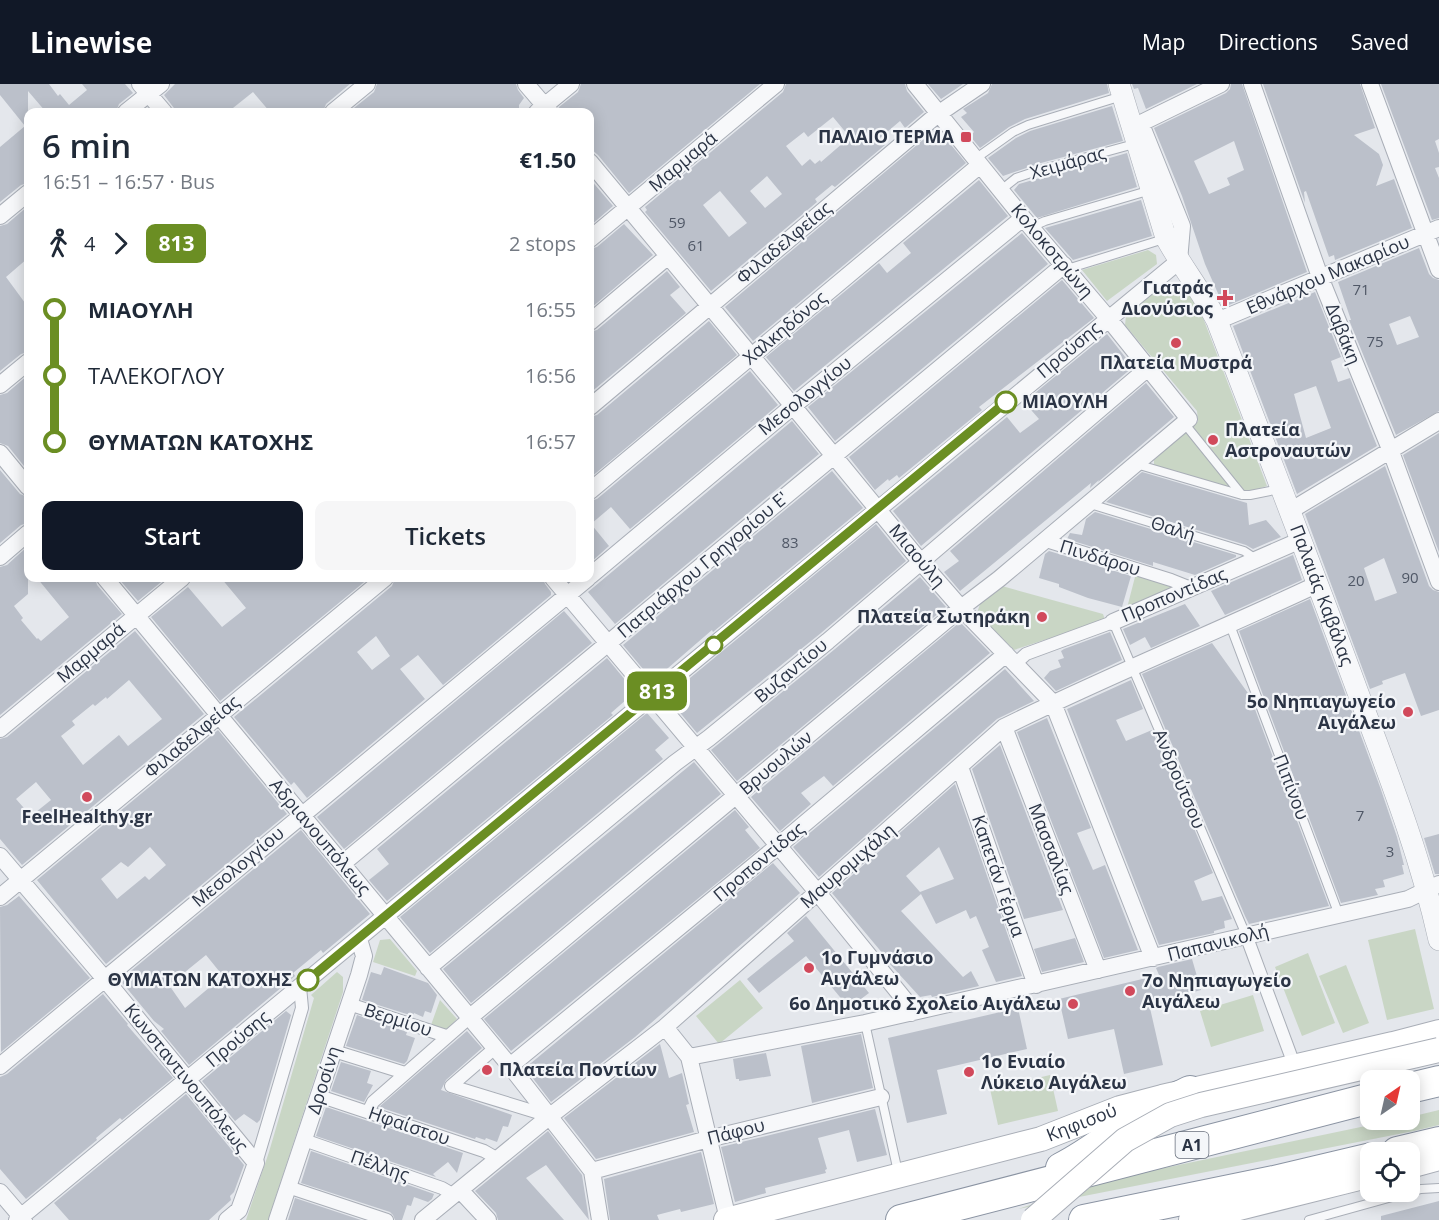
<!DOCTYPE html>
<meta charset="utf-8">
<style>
body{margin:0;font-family:"Open Sans",sans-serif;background:#f6f6f7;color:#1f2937;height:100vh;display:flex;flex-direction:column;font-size:22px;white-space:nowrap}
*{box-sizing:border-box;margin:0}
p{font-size:20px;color:#747a83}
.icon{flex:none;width:33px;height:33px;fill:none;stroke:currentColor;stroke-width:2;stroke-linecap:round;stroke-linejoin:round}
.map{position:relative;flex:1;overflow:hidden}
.details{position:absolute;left:24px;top:24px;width:570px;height:474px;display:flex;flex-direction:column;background:#fff;border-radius:12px;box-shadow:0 3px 15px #0003}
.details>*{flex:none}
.badge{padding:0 12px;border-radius:9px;font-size:21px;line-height:39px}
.needle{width:39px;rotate:34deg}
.controls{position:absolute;left:1360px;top:986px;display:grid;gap:12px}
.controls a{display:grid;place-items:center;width:60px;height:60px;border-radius:12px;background:#fff;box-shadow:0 3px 15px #0003;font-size:30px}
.map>.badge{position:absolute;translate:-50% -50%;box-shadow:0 0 0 3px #fff}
.legs{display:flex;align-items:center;gap:9px;height:66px;padding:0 18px;font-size:20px}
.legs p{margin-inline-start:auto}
.overview{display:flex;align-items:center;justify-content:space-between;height:102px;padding:0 18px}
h1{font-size:33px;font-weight:600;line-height:45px}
.primary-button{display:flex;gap:12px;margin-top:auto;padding:12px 18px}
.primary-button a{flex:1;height:69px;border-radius:12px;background:#111827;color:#fff;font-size:24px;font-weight:600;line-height:69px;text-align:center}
.primary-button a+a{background:#f6f6f7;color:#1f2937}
ul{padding:0 18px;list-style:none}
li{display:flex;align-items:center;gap:21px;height:66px;font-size:22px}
li i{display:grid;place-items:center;width:9px;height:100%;margin:0 8px;background:currentColor}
li i::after{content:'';width:15px;height:15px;margin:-8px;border:4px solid;border-radius:50%;background:#fff}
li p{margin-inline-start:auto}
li:first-child i{background:linear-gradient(#0000 50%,currentColor 0)}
li:last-child i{background:linear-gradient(currentColor 50%,#0000 0)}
header{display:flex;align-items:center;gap:36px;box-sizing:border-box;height:84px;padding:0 30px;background:#111827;color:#fff}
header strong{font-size:28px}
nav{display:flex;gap:33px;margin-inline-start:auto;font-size:21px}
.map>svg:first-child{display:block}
</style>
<header>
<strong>Linewise</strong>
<nav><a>Map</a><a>Directions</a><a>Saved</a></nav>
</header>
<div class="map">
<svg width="1439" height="1136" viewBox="0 0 1439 1136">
<rect width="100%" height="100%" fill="#e4e7ec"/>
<path fill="#c9d6c5" d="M1148,166l8,5 1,9 -50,37 -25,-31z
M1163,201h14l20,17 70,184 -22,7 -91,-28v-5l44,-39 -1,-10 -72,-86 1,-9z
M1136,489l40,13 -49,22z
M1002,502l101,28 2,6 -91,30 -37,-37 3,-9z
M1415,845l19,80 -47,11 -19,-80z
M390,855l27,32 -2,5 -42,-14 7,-22z
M1308,869l27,70 -33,13 -27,-69z
M1346,881l23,58 -26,10 -24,-57z
M337,888l6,5v15l-75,228h-22l23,-68 45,-154 -3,-3z
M740,896l23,28 -44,36 -23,-28z
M1253,911l11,36 -53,16 -11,-36z
M440,916l17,19 -11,11 -15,-5z
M1050,991l8,36 -60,14 -8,-36z
M1439,1026v15l-25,6 -396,78 84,-28 297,-62h11v-2z"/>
<path fill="#bbc0ca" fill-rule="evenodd" d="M0,0h49l9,12 2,-2 9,11 18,-15 -5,-6h43l8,9 -14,11 -3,8h-70l-18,-21v92l-7,2 -21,17v-55l25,-21 -25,-31z
M175,0h175l-24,20 -3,8h-53l-17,-20 -25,20h-51l-13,-17z
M377,0h139l2,6 6,8 -5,7v3l-7,2 1,2h-164l25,-20z
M581,0h179l-131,109 -31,-38 -8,-7v-36h-30l-1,-5 19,-15z
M786,0h119l2,7 17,21 -19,16 -5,-7 -20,17 5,7 -50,42 -3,-2 -17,14 2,3 -106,89 -66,-79 2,-2 -2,-3 138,-115zM833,33l15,18 -7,5 2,3 -22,19 -1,-2 -5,4 -5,-5 -8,7 -16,-20 18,-14 4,5zM767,92l15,18 -17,14 -15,-17zM720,107l27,32 -18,14 -26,-32z
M928,0h35l-22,15z
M992,0h115l2,9 -84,26 -16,8 -29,21 -10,-12 4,-4 -13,-15 6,-4 -4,-4 25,-16z
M1132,0h65l-51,25 -8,-21 -4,1z
M1231,0h11l65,188 -83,35 -19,-43 -23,-68 -28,-68 72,-35 4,-4zM1234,57l10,29 -17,8 3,7 -21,9 -15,-33z
M1263,0h97l15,44 -21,7 25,19 4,11 -7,21 18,-7 18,49 -77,32 -1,-5 -5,2 -23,-66 -2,1 1,11z
M1381,0h58v55l-4,2 4,12v14l-4,1 4,10v40l-7,2z
M1112,22l11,35 -82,22 -38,13 -15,-18 28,-20 14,-7z
M937,44l29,35 -213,178 -28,-34z
M1127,69l10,34 -100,31 -23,-28 5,-6z
M590,95l23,27 -23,20z
M979,96l29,36 -214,175 -28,-34 113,-94 8,10 24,-20 -8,-10z
M1141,116l11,36 -79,24 -28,-32z
M28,122v52l-22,19 22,30v45l-7,2 -21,17v-145l7,-2z
M624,140l29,31 -63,54v-60l7,-2z
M1022,149l26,31 -213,177 -27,-34z
M1419,164l10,26 4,4 6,2v131l-43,24 -47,-115h2l-13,-38zM1410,232l9,21 -22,8 -8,-21z
M667,187l13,16 -10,8 16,18 -96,80v-61l7,-2z
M1062,196l32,38 -115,89 3,3 -83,68 -2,-3 -8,6 -1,-2 -13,11 -26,-33z
M1315,208l26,65 -10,4 7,21 12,-4 27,68 -80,48 -64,-168zM1316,302l15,42 -25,10 -12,-44z
M709,237l28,34 -147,123v-61l7,-2z
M1107,250l26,33 -212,179 -28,-35 114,-94 13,16 19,-14 -15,-17z
M750,287l28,34 -148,124 -19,-22 -20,17 18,22 -19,17v-62l7,-2z
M28,291v96l-20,-25 -8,-3v-48l7,-2z
M1146,299l28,34 -76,65 1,-2 -9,8 1,-5 -131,108 -16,-19 15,-11 -9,-10z
M792,337l27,33 -204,170 -27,-32z
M1439,349v119l-36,-97z
M1385,382l44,120 4,4 6,2v118l-18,6 -16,-43 -23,8 1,3 -13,5 -65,-175zM1384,474l13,35 -22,8 -11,-33z
M0,386l20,24 8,3v26l-7,2 -21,18z
M832,387l31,37 -150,124 -1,-2 -59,51 -30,-36z
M1142,388l105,31 2,22 17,-5 15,17 -28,12 -7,-4 -140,-43z
M1095,428l141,43v2l-41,18 -42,-13v4l-86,-27 3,-6 12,2 4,-16z
M876,440l30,37 -85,72 -124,100 -30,-36z
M28,462v48l-14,12 9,12 -2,2 16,19 1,-1 3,3 28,-24 -32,-39h58l2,7 25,29 -122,101v-148l7,-2z
M1049,467l82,25 -9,31 -34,-9 -29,-11v-3l-20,-6 6,-24z
M1293,471l9,25 -77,35 -14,-24z
M920,493l26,30 -209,174 -26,-31 124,-101z
M118,494h48l-28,23z
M221,494h148l-149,123 -69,-84 37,-30 34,40 24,-19z
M395,494h148l2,6 6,8v3l-108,90 -25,-30 -18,14 25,30 -118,99 -13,-16 -3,3 -57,-68 158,-131zM376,552l14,20 -18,14 -15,-18z
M1310,515l70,188 17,50 7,28h-2l2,9 -21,6 2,7 -10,2 3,6 -37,8 -102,-272z
M1185,520l15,22 -49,22 -6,-11 -15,8 -7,-16z
M564,527l28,32 -248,206 -27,-32z
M960,538l30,31 -157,133 -9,-10 -23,17 10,11 -31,27 -29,-34z
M135,547l69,83 -182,151 -22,-26v-100l7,-2zM129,596l33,39 -34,27 -9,-11 -36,30 -22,-29 14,-11 -3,-4 21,-17 2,2 11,-9 1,2zM36,698l15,18 -20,16 -15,-17z
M1110,548l12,28 -66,31 -12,-13 6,-7 11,-4 -3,-7 6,-2 -3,-7 3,-2z
M1212,559l38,53 79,210 -80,18 -4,-8 -103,-242z
M607,574l28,34 -24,21 2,2 -226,186 -18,-21 20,-16 -12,-15z
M1005,585l29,32 -37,18 -178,158 -26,-30z
M1131,596l12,29 -27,11 10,21 26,-11 61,143 -19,8 8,20 20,-5 10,23 -8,2 1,7 -11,3v2l-55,12 -92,-236z
M647,629l22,25 -14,12 8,9 -233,194 -30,-36z
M1047,634l44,110 -14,5 16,37 12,-5 33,85 -34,8 -87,-226z
M218,646l69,84 -181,150 -69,-84zM150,763l16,18 -17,15 -4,-4 -28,23 -16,-20 20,-17 7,5z
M1000,661l63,165 -39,9 -52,-150z
M694,678l27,32 -250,209 -28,-34z
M955,700l67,192 -26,6 -14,-32 7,-3 -13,-31 -6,3 -4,-9 -30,14 -15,-30 -20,17 62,66 8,-6 8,15 -47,11 -1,-2 -11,2 -32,-35 1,-1 -57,-68zM939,763l15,32 -34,13 -14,-16z
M735,726l14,17 -4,3 15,18 -249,203 -27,-32z
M301,746l69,84 -47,39 -2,-3 -28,23 2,3 -106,89 -28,-34 3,-2 -10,-8 -34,-41zM206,871l17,21 -38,32 -16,-23z
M1439,750v40h-4l-11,-36z
M773,779l27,30 -165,144 -84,65 -26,-34z
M19,812l71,82 -89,74 -1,-145 7,-2z
M806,832l63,77 -20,15 -43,-52 -47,37 -12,-14 47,-38 -7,-8z
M1075,854l9,24 -42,10 -8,-23z
M1192,875l9,31 -22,6v2l-29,10 13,57 -39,9 -10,-45 -46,10 -9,-40 100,-24 -3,-7 2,-1z
M384,883l44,16 9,12 -6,18 -6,-2 -2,6 -9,-4 -1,3 -51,-16 9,-28 10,3z
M103,910l25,30 -1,1 46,53 -51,42 -2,-2 -24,20 1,2 -71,59 -26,-30v-92l7,-3z
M1018,924l9,41 -90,21 10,44 -40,9 -19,-85z
M286,927l5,4 -31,105 -3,3 -13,-9 -9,7 -33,-40z
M357,931l50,17 -1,3 9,3 -8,23 -3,3 -58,-18z
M467,947l15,17 -36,32 -5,10 71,25 -4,12 -5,-1 -6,16 -11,-4 -1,2 -9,-3 -1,2 -96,-32z
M861,950l12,54 -61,15 -11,-57z
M660,960l9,34 13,-5 7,31 -3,1 8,27 -98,27 -32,-41z
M766,969l5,23 -32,5v-2h-3l-3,-20z
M341,978l30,9 -4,12 6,2 -9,17 -33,-11z
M186,1010l58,71 -10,27 -4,4 1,4 -22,20h-140l-15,-17z
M326,1023l137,46 -6,20 -9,-11 -15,12 3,3 -120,-41z
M875,1025l12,46 -30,7 -8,-32 -31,8 9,31 -2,1 1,3 -61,15 1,5 -31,9 -14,-55z
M548,1047l34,44 7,45 -43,-55 -20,13 38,42h-66l-2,-7 -21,-22z
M311,1067l123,43 -2,5 -4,3 -14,-5 -3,9 -4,-1 -5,15h-7l-2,-5 -3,-3 -89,-29z
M701,1068l13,52 -33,8 -1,-3 -23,6 2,5h-49l-6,-41z
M295,1114l66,22h-73z
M1439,1117v19h-58v-4z"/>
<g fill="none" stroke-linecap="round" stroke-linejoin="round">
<defs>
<path id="service" d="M975,75l38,-27 15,-7 94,-29
M1001,106l15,-12 27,-9 95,-26
M1031,143l14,-6 106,-31
M1067,185l97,-30
M1184,339l58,72
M1136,380l106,31h8l30,-6
M1087,419l157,48 12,8
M1113,538l133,313
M1230,541l109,290
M865,939l33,149
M1365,1093l5,25
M1309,1136l112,-31 18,-1"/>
<path id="pedestrian" d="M1043,456l128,40 20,8
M1015,580l11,-10 87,-32
M1246,851l49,132
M349,920l97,32
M495,964l-44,38 98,30
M334,967l71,22
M319,1012l165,55 14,8
M368,1028l5,-10 96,-84
M304,1056l138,48 12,7
M256,1079l46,-155 -2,-21
M288,1103l99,33"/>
<path id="minor" d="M140,0l24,28
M526,0l24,28
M1252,0l68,193 70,172 49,133
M1370,0l69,186
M126,28l35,-28
M333,28l34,-28
M537,28l34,-28
M1133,43l88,-43
M590,78l203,244 127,155 41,47 92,95 100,255
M0,132l28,-23
M590,155l186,-155
M1217,237l222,-93
M590,238l77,-65
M0,301l28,-23
M590,323l348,-293 44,-30
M0,369l28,34
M590,407l390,-326
M1290,427l149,-90
M0,473l28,-24
M590,492l203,-170 230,-188
M105,494l405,488 82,105 8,49
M553,494l265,315 86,106 7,14
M1113,538l188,-82
M1004,643l94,243
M0,645l182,-151
M960,683l76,218
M0,772l104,122 152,185 -17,47 -12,10
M342,780l722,-599
M0,813l385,-319
M428,884l247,-205 34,-25 119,-97 320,-273
M469,934l492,-410 38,-29 190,-160 -81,-101 -85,-100 -108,-134
M665,943l24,30 39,162
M689,973l176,-34 543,-124 31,-15
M0,982l588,-488
M510,982l268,-220 228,-192
M592,1087l116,-32 173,-42
M460,1106l28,30
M0,1108l24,28
M17,1136l1162,-959 3,-35 -41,-102
M277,1136l82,-245 5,-19 -5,-17
M423,1136l127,-104 115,-89 339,-300c103,-51 210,-94 314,-143"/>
<g id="tertiary">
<path id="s1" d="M1119,0l47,154c16,29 36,54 51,83 47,123 95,246 140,369 31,83 63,164 82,250"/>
</g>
<g id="secondary">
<path d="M1410,1082l29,-8"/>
<path id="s2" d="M726,1136l315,-81 79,-31 42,-11 231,-53 46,-12"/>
<path d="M1191,1136l180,-45"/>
</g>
<path id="motorway" d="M1410,1004l29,-7
M1397,1068l42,-10
M1061,1084c28,-14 49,-32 75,-49 17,-11 36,-19 54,-28
M901,1136l470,-122
M1084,1136l190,-39 97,-23"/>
</defs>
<use href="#service" stroke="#a9aeb7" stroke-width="10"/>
<use href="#pedestrian" stroke="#a9aeb7" stroke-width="14"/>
<use href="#minor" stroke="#a9aeb7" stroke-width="18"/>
<use href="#tertiary" stroke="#a9aeb7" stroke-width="22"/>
<use href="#secondary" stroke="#a9aeb7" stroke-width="26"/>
<use href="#motorway" stroke="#8b94a3" stroke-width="32"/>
<use href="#service" stroke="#f7f8fa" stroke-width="8"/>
<use href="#pedestrian" stroke="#f7f8fa" stroke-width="12"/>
<use href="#minor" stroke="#f7f8fa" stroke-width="16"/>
<use href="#tertiary" stroke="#f7f8fa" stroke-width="21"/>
<use href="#secondary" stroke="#fff" stroke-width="24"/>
<use href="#motorway" stroke="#fff" stroke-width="30"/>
<defs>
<path id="secondary-bridge" d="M1033,1136l92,-80 45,-25 31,-10 238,-55"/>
</defs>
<use href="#secondary-bridge" stroke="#a9aeb7" stroke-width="26" stroke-linecap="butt"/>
<use href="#secondary-bridge" stroke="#fff" stroke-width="24"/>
</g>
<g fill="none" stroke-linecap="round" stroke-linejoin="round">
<defs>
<path id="line-1" d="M308,896l698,-578"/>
</defs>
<use href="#line-1" stroke="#fff" stroke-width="14"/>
<use href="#line-1" stroke="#6b8e23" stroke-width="9"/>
</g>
<g fill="#d1495b" stroke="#f4f6f9" stroke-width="2">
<rect x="960" y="47" width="12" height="12" rx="3"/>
<path d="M1222 205h6v6h6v6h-6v6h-6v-6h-6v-6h6z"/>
<circle cx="1176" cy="259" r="6"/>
<circle cx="1213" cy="356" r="6"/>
<circle cx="1042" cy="533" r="6"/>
<circle cx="1408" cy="628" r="6"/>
<circle cx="87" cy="713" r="6"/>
<circle cx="809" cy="884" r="6"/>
<circle cx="1130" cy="907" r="6"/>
<circle cx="1073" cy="920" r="6"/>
<circle cx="487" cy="986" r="6"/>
<circle cx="969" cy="988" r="6"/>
</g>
<g fill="#fff" stroke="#6b8e23" stroke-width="3">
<circle cx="1006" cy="318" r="10"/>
<circle cx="714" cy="561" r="8"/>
<circle cx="308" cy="896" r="10"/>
</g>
<g text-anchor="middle" stroke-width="4.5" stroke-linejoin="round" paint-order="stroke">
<g font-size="15" fill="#4f5766">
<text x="677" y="144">59</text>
<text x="696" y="167">61</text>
<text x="1361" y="211">71</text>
<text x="1375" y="263">75</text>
<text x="790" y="464">83</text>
<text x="1410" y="499">90</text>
<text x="1356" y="502">20</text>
<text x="1360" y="737">7</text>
<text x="1390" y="773">3</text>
</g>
<rect fill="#f4f6f9" stroke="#676e7b" stroke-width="1.5" x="1175.5" y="1048" width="33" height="26" rx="4.5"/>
<g font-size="16" font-weight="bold" fill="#2b3445">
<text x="1192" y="1067">Α1</text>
</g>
<g font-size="18" font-weight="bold" fill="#2b3445" stroke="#f4f6f9" text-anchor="end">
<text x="954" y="59">ΠΑΛΑΙΟ ΤΕΡΜΑ</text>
<text x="1213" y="210">Γιατράς<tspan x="1213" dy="21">Διονύσιος</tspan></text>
<text x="1176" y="285" text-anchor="middle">Πλατεία Μυστρά</text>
<text x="1225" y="352" text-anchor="start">Πλατεία<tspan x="1225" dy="21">Αστροναυτών</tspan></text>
<text x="1030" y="539">Πλατεία Σωτηράκη</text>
<text x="1396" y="624">5ο Νηπιαγωγείο<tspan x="1396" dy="21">Αιγάλεω</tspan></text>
<text x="87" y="739" text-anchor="middle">FeelHealthy.gr</text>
<text x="821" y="880" text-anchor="start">1ο Γυμνάσιο<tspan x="821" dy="21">Αιγάλεω</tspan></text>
<text x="1142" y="903" text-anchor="start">7ο Νηπιαγωγείο<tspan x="1142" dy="21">Αιγάλεω</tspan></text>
<text x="1061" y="926">6ο Δημοτικό Σχολείο Αιγάλεω</text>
<text x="981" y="984" text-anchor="start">1ο Ενιαίο<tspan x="981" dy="21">Λύκειο Αιγάλεω</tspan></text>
<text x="499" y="992" text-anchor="start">Πλατεία Ποντίων</text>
</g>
<g font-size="18" fill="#2b3445" stroke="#f4f6f9">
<text transform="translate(683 78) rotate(-40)" y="6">Μαρμαρά</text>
<text transform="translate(1068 79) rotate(-16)" y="6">Χειμάρας</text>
<text transform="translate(784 159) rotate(-40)" y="6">Φιλαδελφείας</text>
<text transform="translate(1052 167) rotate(50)" y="6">Κολοκοτρώνη</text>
<text transform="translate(1328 191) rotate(-23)" y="6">Εθνάρχου Μακαρίου</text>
<text transform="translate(785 244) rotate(-40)" y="6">Χαλκηδόνος</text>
<text transform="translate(1343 250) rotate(68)" y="6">Δαβάκη</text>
<text transform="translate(1069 266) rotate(-40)" y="6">Προύσης</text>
<text transform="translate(805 312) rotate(-39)" y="6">Μεσολογγίου</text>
<text transform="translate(1173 445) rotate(17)" y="6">Θαλή</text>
<text transform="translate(917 472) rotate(50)" y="6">Μιαούλη</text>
<text transform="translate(1100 474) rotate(17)" y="6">Πινδάρου</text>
<text transform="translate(703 481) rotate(-40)" y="6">Πατριάρχου Γρηγορίου Ε'</text>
<text transform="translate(1174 511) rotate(-23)" y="6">Προποντίδας</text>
<text dy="6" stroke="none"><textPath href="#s1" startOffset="552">Παλαιάς Καβάλας</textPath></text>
<text transform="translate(91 569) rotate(-40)" y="6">Μαρμαρά</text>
<text transform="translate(791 587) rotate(-40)" y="6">Βυζαντίου</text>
<text transform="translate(192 653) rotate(-40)" y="6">Φιλαδελφείας</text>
<text transform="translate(776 679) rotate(-40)" y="6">Βρυουλών</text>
<text transform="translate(1179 695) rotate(67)" y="6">Ανδρούτσου</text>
<text transform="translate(1291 703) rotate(69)" y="6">Πιπίνου</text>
<text transform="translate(320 753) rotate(50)" y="6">Αδριανουπόλεως</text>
<text transform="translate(1051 765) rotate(69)" y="6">Μασσαλίας</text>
<text transform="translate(759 778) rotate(-40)" y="6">Προποντίδας</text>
<text transform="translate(848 782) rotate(-41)" y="6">Μαυρομιχάλη</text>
<text transform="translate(238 783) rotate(-40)" y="6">Μεσολογγίου</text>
<text transform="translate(998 792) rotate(71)" y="6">Καπετάν Γέρμα</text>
<text transform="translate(1218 859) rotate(-14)" y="6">Παπανικολή</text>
<text transform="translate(398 936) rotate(18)" y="6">Βερμίου</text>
<text transform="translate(238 955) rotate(-40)" y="6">Προύσης</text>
<text transform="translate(186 994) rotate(51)" y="6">Κωνσταντινουπόλεως</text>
<text transform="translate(324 996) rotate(-72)" y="6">Δροσίνη</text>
<text dy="6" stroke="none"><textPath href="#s2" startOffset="369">Κηφισού</textPath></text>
<text transform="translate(409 1042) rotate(19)" y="6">Ηφαίστου</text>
<text transform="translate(736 1048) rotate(-14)" y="6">Πάφου</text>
<text transform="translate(380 1082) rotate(19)" y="6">Πέλλης</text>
</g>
<g font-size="18" font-weight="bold" fill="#2b3445" stroke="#f4f6f9" text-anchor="start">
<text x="1022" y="324">ΜΙΑΟΥΛΗ</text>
<text x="292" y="902" text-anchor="end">ΘΥΜΑΤΩΝ ΚΑΤΟΧΗΣ</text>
</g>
</g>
</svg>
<div class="controls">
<a><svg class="needle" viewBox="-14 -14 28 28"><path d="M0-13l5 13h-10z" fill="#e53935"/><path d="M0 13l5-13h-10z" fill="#747a83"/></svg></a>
<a><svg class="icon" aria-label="locate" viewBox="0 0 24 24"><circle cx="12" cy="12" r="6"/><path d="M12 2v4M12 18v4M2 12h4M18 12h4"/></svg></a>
</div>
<b class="badge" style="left:657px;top:607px;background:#6b8e23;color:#fff">813</b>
<section class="details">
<div class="overview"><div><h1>6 min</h1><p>16:51 – 16:57 · Bus</p></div><b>€1.50</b></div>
<div class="legs"><svg class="icon" aria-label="walk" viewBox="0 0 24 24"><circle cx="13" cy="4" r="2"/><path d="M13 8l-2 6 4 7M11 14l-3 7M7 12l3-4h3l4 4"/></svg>4<svg class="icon" aria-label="forward" viewBox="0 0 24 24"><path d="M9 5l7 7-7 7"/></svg><b class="badge" style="background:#6b8e23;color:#fff">813</b><p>2 stops</p></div>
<ul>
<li><i style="color:#6b8e23"></i><b>ΜΙΑΟΥΛΗ</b><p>16:55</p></li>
<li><i style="color:#6b8e23"></i><span>ΤΑΛΕΚΟΓΛΟΥ</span><p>16:56</p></li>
<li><i style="color:#6b8e23"></i><b>ΘΥΜΑΤΩΝ ΚΑΤΟΧΗΣ</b><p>16:57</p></li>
</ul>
<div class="primary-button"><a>Start</a><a>Tickets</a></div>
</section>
</div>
